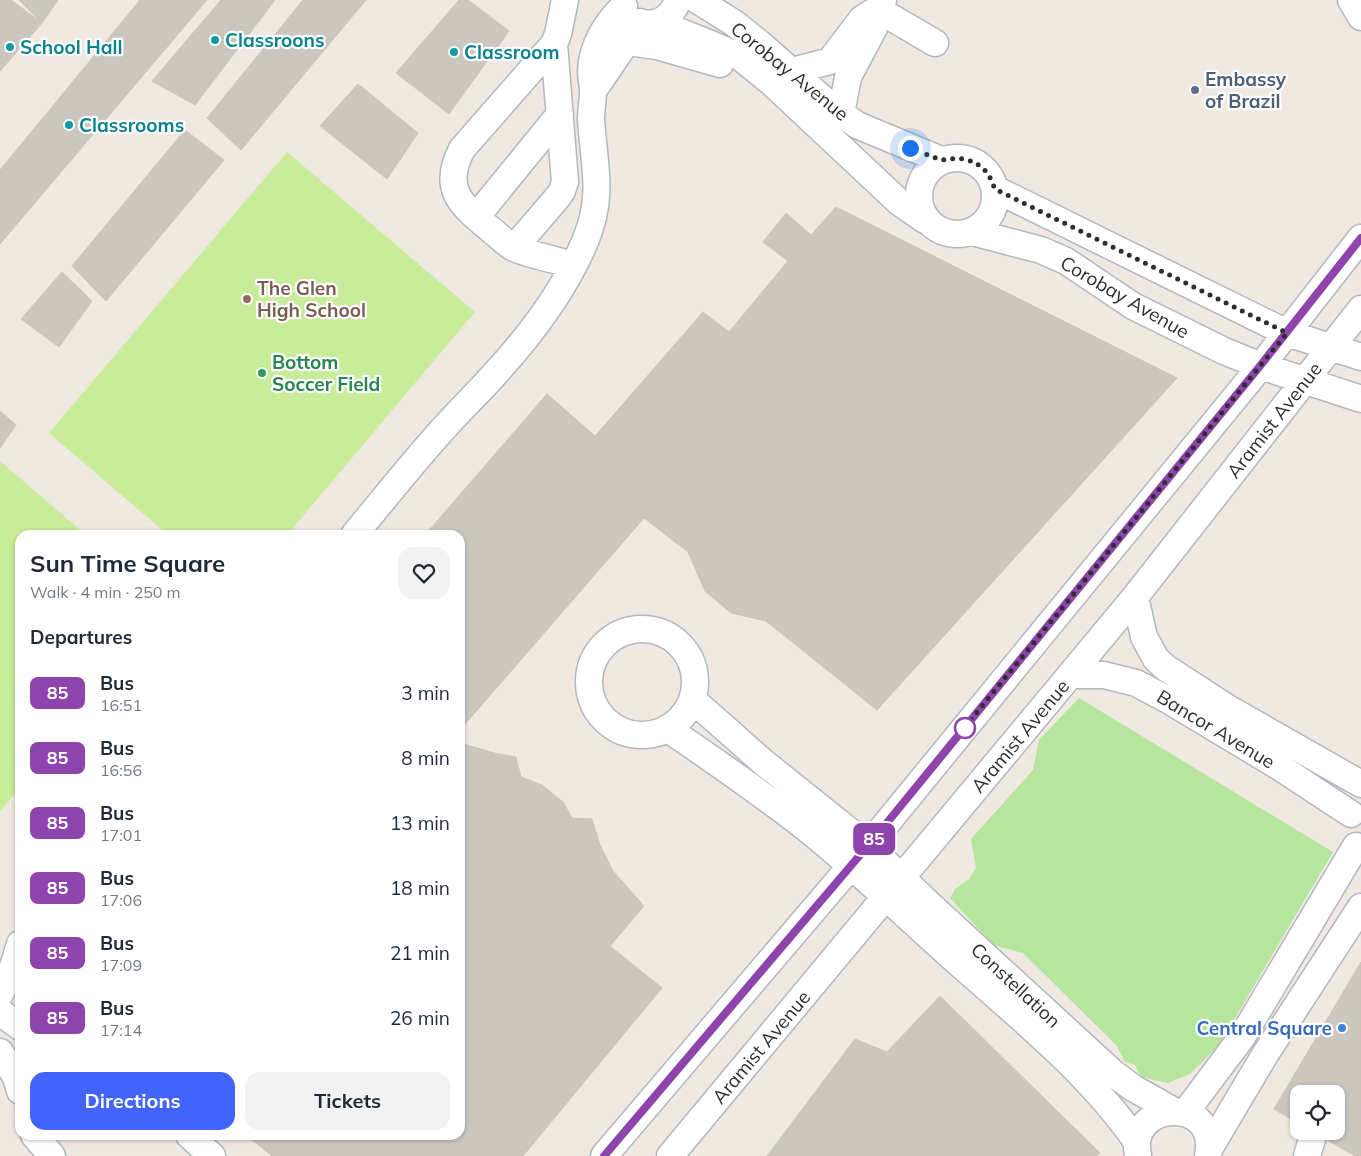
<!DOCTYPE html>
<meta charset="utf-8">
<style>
body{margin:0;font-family:Mulish,sans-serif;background:#f2f2f3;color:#1f2937;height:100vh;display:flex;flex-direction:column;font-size:19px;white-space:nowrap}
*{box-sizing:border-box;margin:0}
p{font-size:16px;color:#747a83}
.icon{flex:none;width:28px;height:28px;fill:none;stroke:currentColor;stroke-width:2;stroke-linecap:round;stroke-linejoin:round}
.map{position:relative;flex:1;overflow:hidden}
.panel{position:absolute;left:15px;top:530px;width:450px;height:610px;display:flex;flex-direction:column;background:#fff;border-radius:15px;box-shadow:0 1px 4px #0004}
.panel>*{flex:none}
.badge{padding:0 10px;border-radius:8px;font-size:18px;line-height:32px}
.controls{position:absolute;left:1290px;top:1085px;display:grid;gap:10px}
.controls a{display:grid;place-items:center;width:55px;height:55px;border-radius:10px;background:#fff;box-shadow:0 1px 4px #0004;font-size:25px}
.you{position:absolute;width:25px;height:25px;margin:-12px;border:4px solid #fff;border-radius:50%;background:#1a73e8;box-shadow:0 0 0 8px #1a73e833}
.map>.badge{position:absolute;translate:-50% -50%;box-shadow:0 0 0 2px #fff}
h2{padding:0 15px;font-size:19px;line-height:45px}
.round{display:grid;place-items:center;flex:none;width:52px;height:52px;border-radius:15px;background:#f2f2f3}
.summary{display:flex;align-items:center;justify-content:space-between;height:85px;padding:0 15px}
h1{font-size:24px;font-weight:700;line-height:38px}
.button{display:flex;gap:10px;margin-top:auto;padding:10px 15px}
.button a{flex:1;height:58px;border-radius:15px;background:#4264fb;color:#fff;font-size:20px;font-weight:700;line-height:58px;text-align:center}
.button a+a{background:#f2f2f3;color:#1f2937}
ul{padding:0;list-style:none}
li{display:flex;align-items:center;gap:15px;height:65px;padding:0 15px}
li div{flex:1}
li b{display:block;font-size:19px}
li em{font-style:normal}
li .badge{min-width:55px;font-weight:700;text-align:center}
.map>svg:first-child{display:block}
</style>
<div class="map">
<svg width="1361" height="1156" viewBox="0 0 1361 1156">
<rect width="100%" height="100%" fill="#efe9e1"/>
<path fill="#b6e59e" d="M1079,698l254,154 -114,193 -29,29 -22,9 -27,-6 -6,-12 -10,-3 -8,-16 -94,-93 -30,-8 -43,-47 5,-9 14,-10 7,-11 -5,-29 62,-69 6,-30z"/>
<path fill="#c9ec9a" d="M287,152l188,160 -188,223h-119l-119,-102z
M0,461l86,74h-66v252l-20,25z"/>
<path fill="#cbc7bf" stroke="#cbc5ba" d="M0,0h11l31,23 -42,48z
M19,0h39l-16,23z
M140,0h67l-207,244v-74z
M221,0h54l-80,105 -43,-24z
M303,0h63l-125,150 -34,-32z
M459,0h9l41,31 -60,83 -53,-41z
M358,84l60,49 -31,46 -67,-53z
M185,130l39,30 -118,141 -34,-35z
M836,207l341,171 -300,332 -111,-89 -35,-8 -26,-22 -17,-39 -44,-34 -68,-60 127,-146 26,20 59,-71 -25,-19 23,-29 25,22z
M62,272l30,29 -33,46 -38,-28z
M547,394l48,42 -19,22 68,60 -184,212v-195h-35z
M0,411l16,14 -16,23z
M460,743l38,11 18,3 5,20 21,8 21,17 9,16 20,1 8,26 13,26 31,35 -34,40 52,42 -139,168h-251l-26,-21h214z
M1361,962v194h-6l-43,-25h24v-37h-37v30l-25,-15z
M940,996l160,157 -3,3h-330l88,-117 32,13z"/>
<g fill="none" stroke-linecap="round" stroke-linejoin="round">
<defs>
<path id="minor" d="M565,0l-7,34 -4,10 -92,105c-21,40 -1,56 28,80 8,6 16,15 24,19 16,7 43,12 60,17
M697,0l37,23 25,20 72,63 26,19 84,35
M1351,0l10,17
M877,9l58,34
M644,23c17,3 28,-7 34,-23
M658,23l53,21 29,13 32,26 127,119 26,18
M628,42l29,4 63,18
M792,71l38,-10 32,-42 11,-7
M593,91l47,-69
M841,114l7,-37 26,-49 3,-19 6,-9
M919 196a38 38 0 1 1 76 0a38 38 0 1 1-76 0Z
M995,189l292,144 74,24
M476,217l84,-103
M972,232l69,18 25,11 67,45 91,45 37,15 100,33
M514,248l43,-50 5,-7 3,-9 -11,-138
M354,535c30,-36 59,-73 90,-107 16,-18 33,-34 49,-52 36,-39 73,-88 93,-137 18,-44 8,-74 5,-119 0,-10 2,-20 2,-30 0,-6 -2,-12 -2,-19 1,-25 15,-48 33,-65
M1135,597l9,40 12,22 10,9 60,39 135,77
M589 682a53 53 0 1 1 106 0a53 53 0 1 1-106 0Z
M1070,675h34l32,8 34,18 108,65 73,48
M693,700l70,62 105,84 63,60 182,167 20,15 41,23
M668,729c47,32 93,64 138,99 54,43 104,92 156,138 61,54 128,108 175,176
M0,994l13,-27 7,-23
M0,1012l20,15
M0,1052l16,25 4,14
M1185,1113l57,-76 114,-191
M34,1135l18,21
M189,1135l23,21
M1209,1149l57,-96 95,-146
M1138,1155c-12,-55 82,-60 70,1
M604,1156l264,-310 393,-480 100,-128
M670,1156l465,-559 226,-288
M1307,1156l5,-17"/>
</defs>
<use href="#minor" stroke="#b4b7c1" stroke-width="29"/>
<use href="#minor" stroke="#fff" stroke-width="26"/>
</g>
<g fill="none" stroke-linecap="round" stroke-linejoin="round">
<defs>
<path id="line" d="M604,1156l273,-321 383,-469 101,-128"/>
</defs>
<use href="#line" stroke="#fff" stroke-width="11"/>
<use href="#line" stroke="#8e44ad" stroke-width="8"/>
<path stroke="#2e2e2e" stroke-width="5" stroke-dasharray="0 9" d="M910,148l31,12 17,-2 17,4 13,11 7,16 292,144 -327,400 5,-5"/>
</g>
<g fill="#0f9aa8" stroke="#fff" stroke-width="2">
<circle cx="215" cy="40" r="5"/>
<circle cx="10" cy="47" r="5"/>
<circle cx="454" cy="52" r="5"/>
<circle cx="69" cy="125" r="5"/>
</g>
<circle fill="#5c6f8a" stroke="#fff" stroke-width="2" cx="1195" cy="90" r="5"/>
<circle fill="#8d6e63" stroke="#fff" stroke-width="2" cx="247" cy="299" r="5"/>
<circle fill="#2e9e5b" stroke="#fff" stroke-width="2" cx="262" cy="373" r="5"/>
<circle fill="#fff" stroke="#8e44ad" stroke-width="2.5" cx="965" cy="728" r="10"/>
<circle fill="#3f7fe0" stroke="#fff" stroke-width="2" cx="1342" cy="1028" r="5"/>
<g text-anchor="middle" stroke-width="4.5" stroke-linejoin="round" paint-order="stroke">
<g font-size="19" font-weight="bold" fill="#0d838f" stroke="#fff" text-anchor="start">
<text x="225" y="47">Classroons</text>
<text x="20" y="54">School Hall</text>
<text x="464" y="59">Classroom</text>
<text x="79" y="132">Classrooms</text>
</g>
<g font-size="19" fill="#2e2e2e" stroke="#fff">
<text transform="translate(790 71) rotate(39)" y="7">Corobay Avenue</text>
<text transform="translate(1125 297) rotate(30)" y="7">Corobay Avenue</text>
<text transform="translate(1274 420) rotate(-52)" y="7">Aramist Avenue</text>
<text transform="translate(1216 729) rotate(31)" y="7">Bancor Avenue</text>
<text transform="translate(1020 736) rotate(-50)" y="7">Aramist Avenue</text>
<text transform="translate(1016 985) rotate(43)" y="7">Constellation</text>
<text transform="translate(761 1047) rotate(-50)" y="7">Aramist Avenue</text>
</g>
<g font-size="19" font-weight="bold" fill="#4e5e75" stroke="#fff" text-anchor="start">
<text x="1205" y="86">Embassy<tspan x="1205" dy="22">of Brazil</tspan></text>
</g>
<g font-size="19" font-weight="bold" fill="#785e54" stroke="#fff" text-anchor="start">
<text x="257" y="295">The Glen<tspan x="257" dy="22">High School</tspan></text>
</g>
<g font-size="19" font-weight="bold" fill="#27864d" stroke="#fff" text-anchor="start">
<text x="272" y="369">Bottom<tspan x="272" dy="22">Soccer Field</tspan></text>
</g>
<g font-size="19" font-weight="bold" fill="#366cbe" stroke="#fff" text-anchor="end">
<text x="1332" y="1035">Central Square</text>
</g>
</g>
</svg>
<div class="controls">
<a><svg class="icon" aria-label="locate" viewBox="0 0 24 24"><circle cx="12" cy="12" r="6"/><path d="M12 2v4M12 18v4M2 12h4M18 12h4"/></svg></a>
</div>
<div class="you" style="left:910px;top:148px"></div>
<b class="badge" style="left:874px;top:839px;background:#8e44ad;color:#fff">85</b>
<section class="panel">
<div class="summary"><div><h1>Sun Time Square</h1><p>Walk · 4 min · 250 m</p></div><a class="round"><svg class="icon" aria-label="heart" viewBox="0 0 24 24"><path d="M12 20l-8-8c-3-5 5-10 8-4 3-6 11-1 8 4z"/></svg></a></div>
<h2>Departures</h2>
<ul>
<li><span class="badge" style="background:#8e44ad;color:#fff">85</span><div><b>Bus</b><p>16:51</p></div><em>3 min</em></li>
<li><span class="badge" style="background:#8e44ad;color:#fff">85</span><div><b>Bus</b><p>16:56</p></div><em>8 min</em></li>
<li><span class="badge" style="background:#8e44ad;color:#fff">85</span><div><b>Bus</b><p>17:01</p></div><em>13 min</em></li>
<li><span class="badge" style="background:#8e44ad;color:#fff">85</span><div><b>Bus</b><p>17:06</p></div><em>18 min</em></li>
<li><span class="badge" style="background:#8e44ad;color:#fff">85</span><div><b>Bus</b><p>17:09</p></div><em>21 min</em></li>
<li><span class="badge" style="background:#8e44ad;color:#fff">85</span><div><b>Bus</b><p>17:14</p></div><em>26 min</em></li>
</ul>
<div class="button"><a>Directions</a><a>Tickets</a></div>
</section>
</div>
